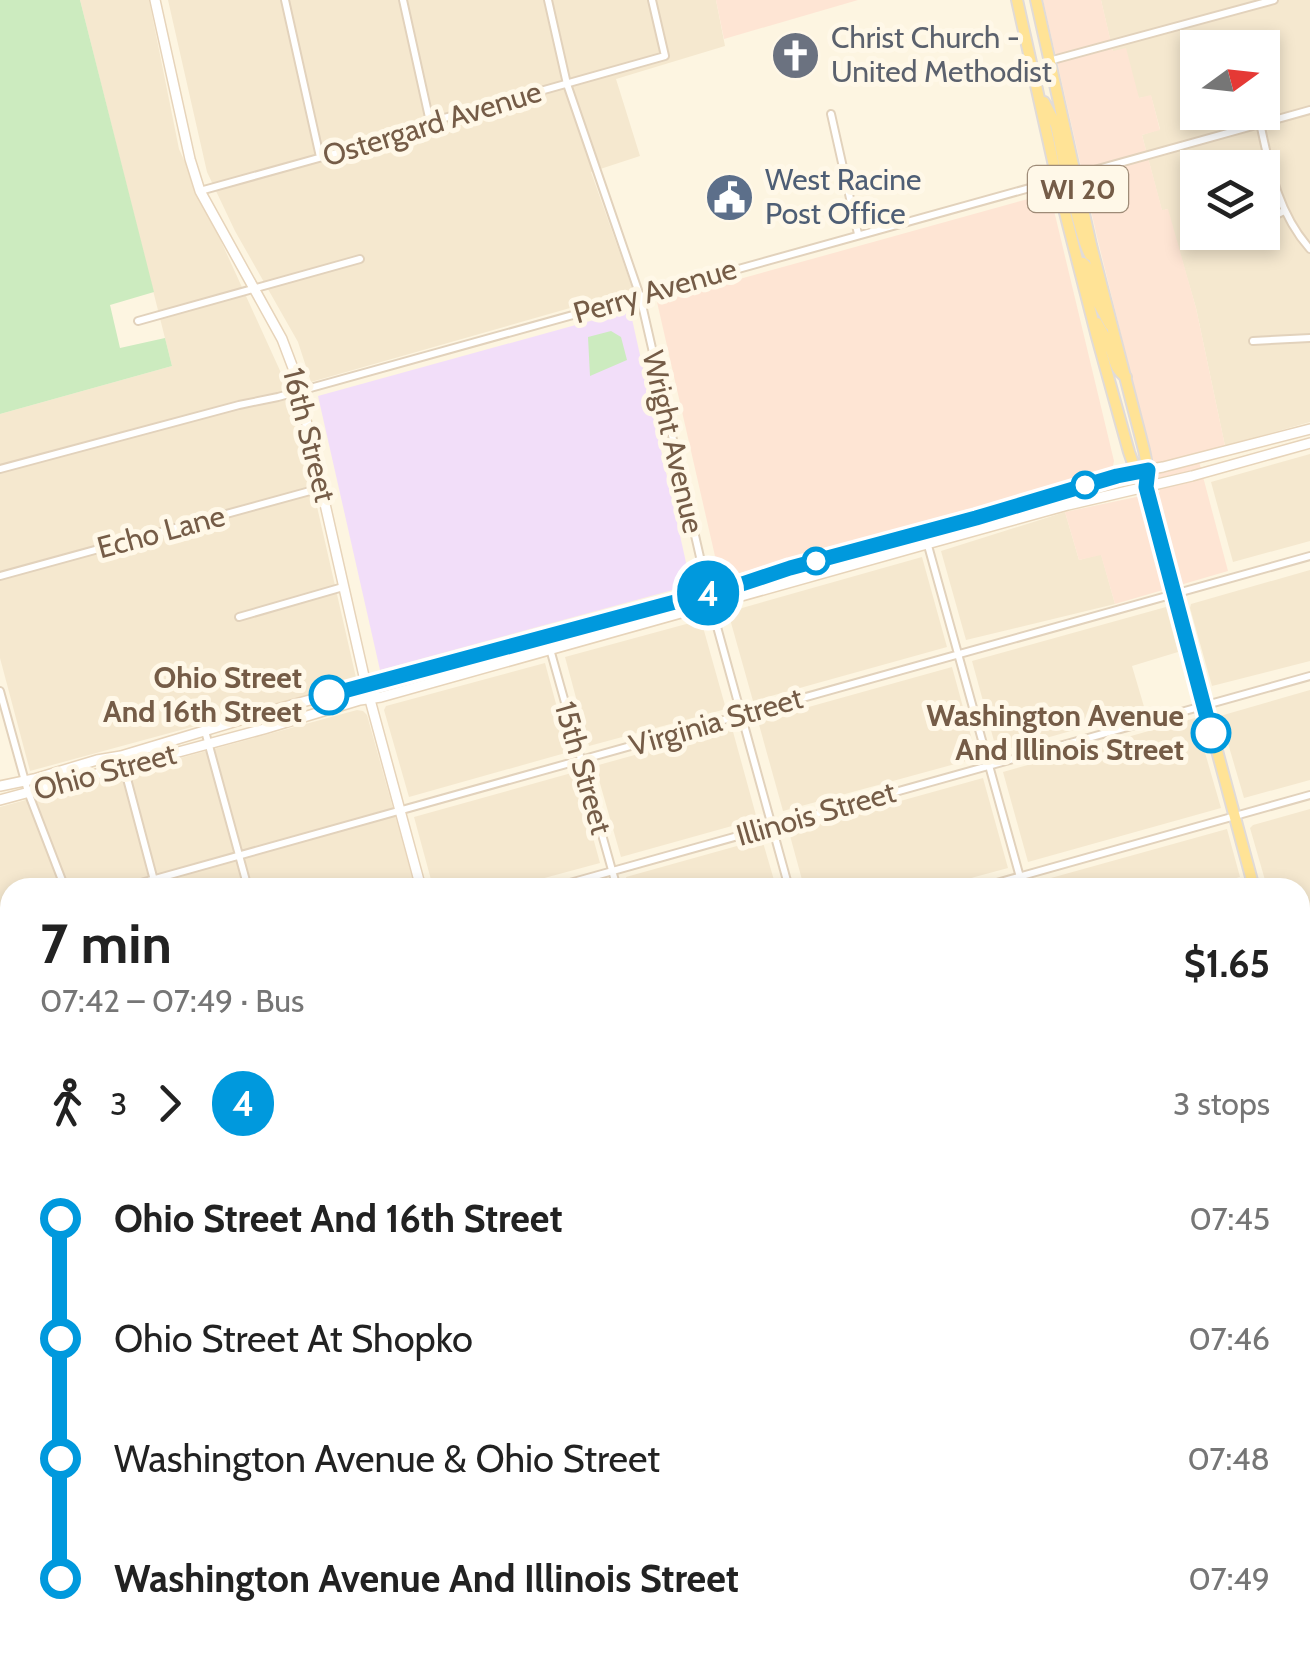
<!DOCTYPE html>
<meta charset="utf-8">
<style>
body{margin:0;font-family:Cabin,sans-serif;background:#f2f2f2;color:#222;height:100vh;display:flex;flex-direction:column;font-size:38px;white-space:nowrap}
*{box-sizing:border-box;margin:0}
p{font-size:32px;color:#767676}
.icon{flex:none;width:55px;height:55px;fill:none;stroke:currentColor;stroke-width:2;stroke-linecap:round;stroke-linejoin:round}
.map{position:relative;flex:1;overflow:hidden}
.sheet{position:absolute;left:0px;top:878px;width:1310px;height:782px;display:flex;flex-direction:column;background:#fff;border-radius:30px 30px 0 0;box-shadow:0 5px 15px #0003}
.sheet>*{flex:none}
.badge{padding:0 20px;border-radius:32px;font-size:35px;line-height:65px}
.needle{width:65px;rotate:75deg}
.controls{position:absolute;left:1180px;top:30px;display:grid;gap:20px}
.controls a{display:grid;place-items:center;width:100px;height:100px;border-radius:0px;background:#fff;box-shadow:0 5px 15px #0003;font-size:50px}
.map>.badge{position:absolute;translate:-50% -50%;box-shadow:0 0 0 5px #fff}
.legs{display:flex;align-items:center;gap:15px;height:110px;padding:0 40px;font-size:32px}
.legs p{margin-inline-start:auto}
.head{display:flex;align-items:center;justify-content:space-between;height:170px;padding:0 40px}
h1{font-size:55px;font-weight:700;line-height:75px}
ul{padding:0 40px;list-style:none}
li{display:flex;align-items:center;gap:35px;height:120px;font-size:38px}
li i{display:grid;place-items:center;width:15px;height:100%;margin:0 12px;background:currentColor}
li i::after{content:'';width:25px;height:25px;margin:-12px;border:8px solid;border-radius:50%;background:#fff}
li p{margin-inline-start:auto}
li:first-child i{background:linear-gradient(#0000 50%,currentColor 0)}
li:last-child i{background:linear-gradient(currentColor 50%,#0000 0)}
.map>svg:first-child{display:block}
</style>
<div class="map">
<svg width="1310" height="1659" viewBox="0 0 1310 1659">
<rect width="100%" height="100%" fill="#fdf5e1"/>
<path fill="#f5e8cf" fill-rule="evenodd" d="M80,0h69l30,149 113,248 65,285 -327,89 -30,-113v-244l172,-48z
M168,0h548l9,46 -109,33 24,77 -49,16 42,118 -322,92 -13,-40 -63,-111 -28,-59z
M1101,0h209v422l-85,24 -29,-138 -29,-99 -5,2 -20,-76 18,-6 -9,-33 -12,2 -26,-46zM1198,48h64v64h-64zM1198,168h64v64h-64z
M1310,454v87l-77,21 -22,-80z
M1065,512l14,48 22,-6 14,50 -149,36 -25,-89z
M922,557l25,90 -194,54 -25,-89z
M1310,570v91l-98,25 -22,-78 1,-4z
M1166,607l12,45 -46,14 13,44 -148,42 -25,-91z
M701,620l25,89 -137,37 -24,-89z
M545,663l24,89 -160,45 -25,-87 2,-4z
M952,667l25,91 -194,53 -25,-90z
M1310,690v90l-66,18 -24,-82z
M357,710l6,1 4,4 48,172 -405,1v427l-10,-25v-483z
M1195,718l26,90 -193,54 -25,-90z
M732,728l25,91 -136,38 -26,-91z
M575,772l25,91 -89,24h-78l-19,-70z
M983,778l25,90 -70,19h-134l-15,-55z
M1310,809v94l-10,3v-18l-33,-1 -17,-59 3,-3z
M1227,829l13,48 -38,10h-167l-2,-4z
M762,839l14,48h-147l-3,-10z
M0,1525l10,25v100h40l3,9h-53z
M145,1650h223l-33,9h-187z
M1065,1650h159l1,2 -25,7h-133z"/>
<path fill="#fee5d4" d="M716,0h142l-134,39z
M1043,0h58l12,51 13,-3 13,50 12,-3 9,35 -18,5 20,75 6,-1 28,99 29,138 -28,8 31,117 -113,33 -14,-49 -22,5 -14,-48 95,-20 -63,-255z
M1046,194l5,4 63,263 -2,10 -264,75 -128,32 -63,-276z"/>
<path fill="#f2def9" d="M630,310l61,275 -311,85 -62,-274z"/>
<path fill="#ccebbf" d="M0,0h80l74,292 -44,13 10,43 45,-10 7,28 -172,48z
M611,331l10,6 6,23 -37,16 -2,-39z
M10,1388v142l-8,-18 4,-14 -6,-13v-94z
M473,1650h150l2,9h-149z"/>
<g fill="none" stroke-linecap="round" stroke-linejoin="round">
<defs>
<path id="street" d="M285,0l35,157
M403,0l27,122
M548,0l19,84 73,212 71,309 78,283
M1049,61l225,-61
M831,114l27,120
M1260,123c10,46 18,90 50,126
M200,191l180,-50 50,-19 235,-66 -13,-56
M1262,222l22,-11
M1224,241l17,-9
M138,321l222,-62
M1253,341l57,-3
M0,469l239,-64 39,-8 1032,-287
M927,542l96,346
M0,576l321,-88
M239,617l104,-30
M550,649l67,239
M0,691l28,101 37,96
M205,731l43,157
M121,756l35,132
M123,888l1187,-332
M552,888l758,-212
M979,888l331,-93
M0,921l10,-3
M1300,921l10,-3
M0,1040l10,-3
M1300,1041l10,-3
M0,1159l10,-2
M1300,1160l10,-3
M1300,1280l10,-3
M0,1281l10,-3
M0,1311l10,25
M1300,1523l10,-2
M1300,1643l10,-3
M137,1650l3,9
M460,1650l3,9
M1000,1650l3,9
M1234,1650l3,9
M807,1659l33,-9
M1243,1659l32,-9"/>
<path id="secondary" d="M155,0l35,159 10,32 82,148 14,37 70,309 55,203
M0,786l34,-7 63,-19 24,-4 156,-47 347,-95 98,-24 67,-22 187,-50 141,-43 46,-8 147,-38
M0,800l264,-71 96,-29 21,-3 546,-153 141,-39 124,-29 118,-33
M1300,1403l10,-3
M632,1650l3,9
M369,1659l33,-9"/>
<path id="primary" d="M1017,0l44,197 36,140 32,115 7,20 10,15 108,401
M1036,0l55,245 53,205 4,20 -2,16
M1044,102l12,23 9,43 9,7
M1057,179c20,11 21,55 33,76
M1078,263h5l3,3 9,31 15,28
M1097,323c4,8 10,16 13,24 5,12 4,22 16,30
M1300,1053l10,37"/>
</defs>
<use href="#street" stroke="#e2d2bc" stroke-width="10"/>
<use href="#secondary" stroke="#e7d4ba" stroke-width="12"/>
<use href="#primary" stroke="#e1dbd7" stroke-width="14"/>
<use href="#street" stroke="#fff" stroke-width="6"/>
<use href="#secondary" stroke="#fff" stroke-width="9"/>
<use href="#primary" stroke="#ffe396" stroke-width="10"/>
</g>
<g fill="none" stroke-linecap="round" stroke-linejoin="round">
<defs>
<path id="line-1" d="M329,695l413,-111 48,-16 186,-50 141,-42 31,-6 -2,17 65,246"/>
</defs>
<use href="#line-1" stroke="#fff" stroke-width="22"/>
<use href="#line-1" stroke="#09d" stroke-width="15"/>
</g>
<defs>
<symbol id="church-disc" viewBox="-11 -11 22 22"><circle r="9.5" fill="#6b7280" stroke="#fff8e8"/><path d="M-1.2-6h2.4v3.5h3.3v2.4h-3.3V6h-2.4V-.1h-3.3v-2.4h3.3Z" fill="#fff"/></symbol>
<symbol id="civic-disc" viewBox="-11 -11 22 22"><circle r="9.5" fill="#5c6f8a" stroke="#fff8e8"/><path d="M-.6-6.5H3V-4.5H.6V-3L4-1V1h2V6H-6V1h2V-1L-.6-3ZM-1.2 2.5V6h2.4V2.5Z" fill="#fff"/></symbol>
</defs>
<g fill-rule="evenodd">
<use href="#church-disc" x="768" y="28" width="55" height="55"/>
<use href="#civic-disc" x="702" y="170" width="55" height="55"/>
</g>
<g fill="#fff" stroke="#09d" stroke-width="5">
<circle cx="1085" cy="485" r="12"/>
<circle cx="816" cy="561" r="12"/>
<circle cx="329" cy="695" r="18"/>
<circle cx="1211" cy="733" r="18"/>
</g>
<g text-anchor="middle" stroke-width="10" stroke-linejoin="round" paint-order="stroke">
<rect fill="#fff8e8" stroke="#9e8b77" stroke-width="2.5" x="1028" y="166" width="100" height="46" rx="8"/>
<g font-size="28" font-weight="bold" fill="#755c47">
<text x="1078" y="199">WI 20</text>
</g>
<g font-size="30" fill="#5b616d" stroke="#fff8e8" text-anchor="start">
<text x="831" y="48">Christ Church -<tspan x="831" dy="34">United Methodist</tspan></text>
</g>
<g font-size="30" fill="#755c47" stroke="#fff8e8">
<text transform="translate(432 124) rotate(-17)" y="10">Ostergard Avenue</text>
<text transform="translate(655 291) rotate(-16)" y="10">Perry Avenue</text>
<text transform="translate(309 435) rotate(76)" y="10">16th Street</text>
<text transform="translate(673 442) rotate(77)" y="10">Wright Avenue</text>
<text transform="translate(161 532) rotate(-15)" y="10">Echo Lane</text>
<text transform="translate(716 722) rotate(-16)" y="10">Virginia Street</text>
<text transform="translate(583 768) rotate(74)" y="10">15th Street</text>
<text transform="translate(105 772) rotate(-15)" y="10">Ohio Street</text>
<text transform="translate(816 814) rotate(-16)" y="10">Illinois Street</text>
</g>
<g font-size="30" fill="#4e5e75" stroke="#fff8e8" text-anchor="start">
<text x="765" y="190">West Racine<tspan x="765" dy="34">Post Office</tspan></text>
</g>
<g font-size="30" font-weight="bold" fill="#755c47" stroke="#fff8e8" text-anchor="end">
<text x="302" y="688">Ohio Street<tspan x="302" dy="34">And 16th Street</tspan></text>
<text x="1184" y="726">Washington Avenue<tspan x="1184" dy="34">And Illinois Street</tspan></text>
</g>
</g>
</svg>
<div class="controls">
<a><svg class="needle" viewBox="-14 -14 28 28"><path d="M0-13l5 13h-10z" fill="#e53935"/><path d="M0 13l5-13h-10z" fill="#767676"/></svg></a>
<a><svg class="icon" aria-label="layers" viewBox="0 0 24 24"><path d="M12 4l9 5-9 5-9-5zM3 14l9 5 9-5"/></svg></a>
</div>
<b class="badge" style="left:708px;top:593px;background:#09d;color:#fff">4</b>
<section class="sheet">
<div class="head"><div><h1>7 min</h1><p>07:42 – 07:49 · Bus</p></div><b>$1.65</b></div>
<div class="legs"><svg class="icon" aria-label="walk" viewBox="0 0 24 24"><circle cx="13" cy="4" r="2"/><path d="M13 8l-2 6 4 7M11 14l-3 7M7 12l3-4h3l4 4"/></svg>3<svg class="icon" aria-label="forward" viewBox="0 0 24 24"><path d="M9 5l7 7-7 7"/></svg><b class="badge" style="background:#09d;color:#fff">4</b><p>3 stops</p></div>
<ul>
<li><i style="color:#09d"></i><b>Ohio Street And 16th Street</b><p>07:45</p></li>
<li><i style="color:#09d"></i><span>Ohio Street At Shopko</span><p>07:46</p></li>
<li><i style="color:#09d"></i><span>Washington Avenue &amp; Ohio Street</span><p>07:48</p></li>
<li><i style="color:#09d"></i><b>Washington Avenue And Illinois Street</b><p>07:49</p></li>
</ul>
</section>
</div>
